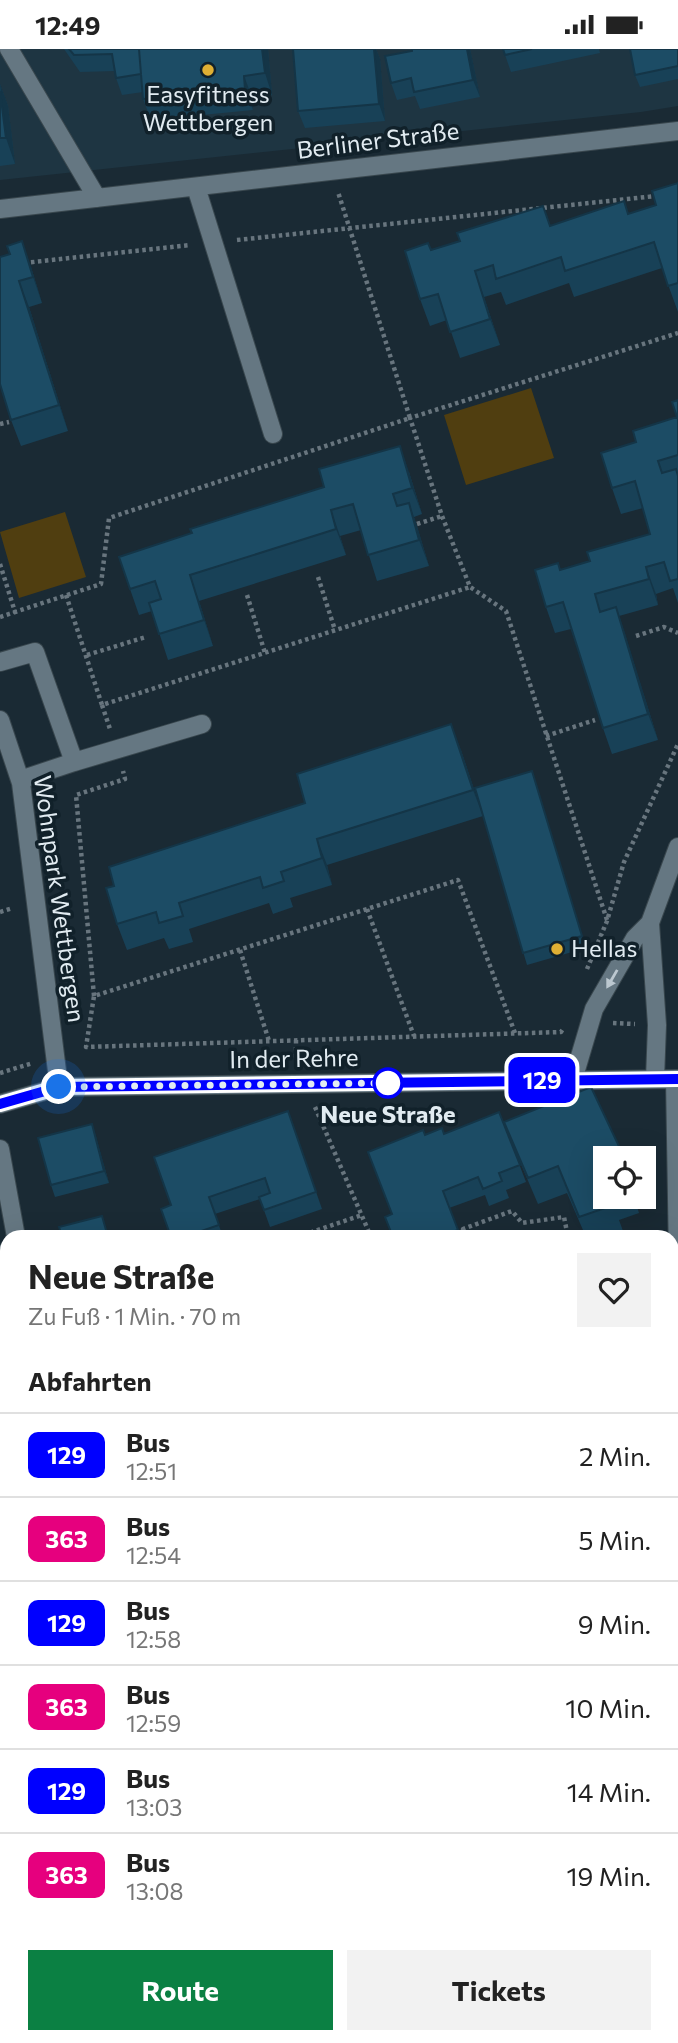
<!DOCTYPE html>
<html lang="de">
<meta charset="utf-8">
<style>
body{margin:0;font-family:Commissioner,sans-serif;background:#f2f2f2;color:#222;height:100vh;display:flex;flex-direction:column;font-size:26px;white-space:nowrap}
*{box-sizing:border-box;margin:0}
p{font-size:23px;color:#767676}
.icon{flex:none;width:38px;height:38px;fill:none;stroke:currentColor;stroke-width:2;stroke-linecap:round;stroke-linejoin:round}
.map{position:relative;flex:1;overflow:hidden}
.details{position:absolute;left:0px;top:1181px;width:679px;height:814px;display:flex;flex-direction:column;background:#fff;border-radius:21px 21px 0 0;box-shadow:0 7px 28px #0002}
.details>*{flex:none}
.badge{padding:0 14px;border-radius:10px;font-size:24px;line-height:46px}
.controls{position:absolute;left:593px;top:1097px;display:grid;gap:14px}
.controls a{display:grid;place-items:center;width:63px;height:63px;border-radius:0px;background:#fff;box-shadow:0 7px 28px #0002;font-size:35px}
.you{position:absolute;width:35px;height:35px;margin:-18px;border:5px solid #fff;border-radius:50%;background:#1a73e8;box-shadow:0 0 0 10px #1a73e833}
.map>.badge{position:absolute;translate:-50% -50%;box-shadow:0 0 0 4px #fff}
h2{padding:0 28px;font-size:26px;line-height:63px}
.round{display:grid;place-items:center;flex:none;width:74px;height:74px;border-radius:0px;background:#f2f2f2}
.headline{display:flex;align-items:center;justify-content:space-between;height:119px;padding:0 28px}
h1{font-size:33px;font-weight:700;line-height:52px}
.cta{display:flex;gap:14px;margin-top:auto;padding:14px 28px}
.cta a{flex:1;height:80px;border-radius:0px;background:#0b8043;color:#fff;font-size:28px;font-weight:700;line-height:80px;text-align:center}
.cta a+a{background:#f2f2f2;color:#222}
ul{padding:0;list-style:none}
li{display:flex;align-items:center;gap:21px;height:84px;padding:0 28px;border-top:2px solid #e0e0e0}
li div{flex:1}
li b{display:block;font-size:26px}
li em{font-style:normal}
li .badge{min-width:77px;font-weight:700;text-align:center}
.status{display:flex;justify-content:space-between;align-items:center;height:49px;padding:0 35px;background:#fff;direction:ltr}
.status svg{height:19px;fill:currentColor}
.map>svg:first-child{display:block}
</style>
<div class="status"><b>12:49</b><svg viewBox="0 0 49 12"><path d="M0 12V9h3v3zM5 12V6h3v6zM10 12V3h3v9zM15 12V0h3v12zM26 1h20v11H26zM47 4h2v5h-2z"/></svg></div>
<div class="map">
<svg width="678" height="1994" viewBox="0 0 678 1994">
<rect width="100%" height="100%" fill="#1a2a34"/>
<path fill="#1e3542" d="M0,0h678v57l-37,6 -641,68z"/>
<path fill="#503e10" d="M531,339l23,70 -88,27 -22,-70z
M65,463l21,65 -67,21 -19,-66z"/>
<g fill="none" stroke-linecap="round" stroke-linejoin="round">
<defs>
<path id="minor" d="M9,0l88,149
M196,138l77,247
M0,160l678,-78
M0,613l35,-10 39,110 -54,18
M0,671l21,63 38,304
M74,713l128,-38
M655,1030l2,-54 -7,-102 28,-76
M675,1030l3,180
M573,1031l21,-71 41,-71 15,-15
M0,1055l59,-17 619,-8
M0,1100l16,88
M0,1206l7,-3
M672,1571l6,1
M166,1988l1,6
M346,1988l1,6
M571,1988l2,6"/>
</defs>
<use href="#minor" stroke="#39474e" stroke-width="20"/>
<path stroke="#68757e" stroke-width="4.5" stroke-dasharray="3.5 3.5" stroke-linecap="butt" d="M237,191l419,-44
M24,214l166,-18
M0,375l9,-2
M417,475l25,-8
M0,515l15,48 86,-28 8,-66 301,-100 -72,-226
M318,528l17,53
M66,546l36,110 368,-118
M247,546l18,58
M0,568l15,-5
M636,587l28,-9 14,6
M87,606l59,-18
M102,656l8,24
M546,687l49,-16
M367,860l47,127
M0,863l13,-4
M607,871l-101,-309 -36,-24 -28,-71 -32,-98 268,-85
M240,901l29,91
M587,920l20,-48 17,-59 54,-118
M94,947l-18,-201 49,-16 -2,-8
M613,974l22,1
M515,984l-57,-153 -364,116 -8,51 475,-15 2,-3
M296,991v21
M0,1024l33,-10
M315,1058l56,130
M297,1188l65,-22
M464,1188l-1,-8 49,-18 10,12 42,-6 4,20"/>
<use href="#minor" stroke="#657782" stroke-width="18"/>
</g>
<path fill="#184157" d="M64,0h204l4,46 -20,2 1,13 -102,10 -8,-21v-7l-21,3 -6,-17 -1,-7 -35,1z
M293,0h83l4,10 5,62 -80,7 -7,-17z
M470,0l10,48 -60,12 -5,-13 -18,4 -6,-17z
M503,0h96l1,4 -89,19z
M678,0v30l-38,8 -5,-12z
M0,35l8,22 7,58 -15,2z
M678,134v129l-16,-44 -88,29 -5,-14 -63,22 -5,-13 -17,5 16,48 -40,13 -13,-38 -17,6 -10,-27 11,-49 119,-24 79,-12 27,-9z
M0,208l31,10 11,36 -13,4 39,124 -47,15 -10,-26z
M678,351v203l-5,-15 -17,6 2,11 -39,11 39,124 -46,14 -9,-26 -32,-99 -16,4 -9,-26 15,-37 29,-9 60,-27 -7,-26 -22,6 -9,-26 24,-46 41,-25z
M409,423l13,42 -8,3 15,49 -52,15 -16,-51 -21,6 6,19 -147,46 14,45 -45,14 -16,-49 -13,4 -9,-26z
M461,701l21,63 50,-42 54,177 -59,17 -44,-149 -156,49 5,20 -42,13 3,9 -20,7 -4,-11 -80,26 4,13 -24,7 -5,-11 -37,12 -10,-26 -3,-38 191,-83z
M288,1062l34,98 -52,18 -10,-28 -45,15 8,23h-52v-32z
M499,1063l27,70 -20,8 3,8 -20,8 -4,-11 -36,13 12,29h-68l32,-102 19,-1z
M504,1073l102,75h28l5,16 -20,7 4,11 -17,6h-20l-19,-44 -29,11 -24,-56z
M92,1075l17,59 -54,14 -4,-12z
M0,1351l7,22v22l-7,3z
M0,1406l7,11v55l-7,3z
M7,1485v54l-7,2v-54z
M672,1579l6,1v230l-2,18h-4z
M577,1988h59l2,6h-60z"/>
<path fill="#143547" d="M262,0h6l4,46 -7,-22z
M374,0h2l4,10 5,62 -6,-17z
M467,0h3l10,48 -7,-17z
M244,27l8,21 1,13 -8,-21z
M0,35l8,22 7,58 -9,-26z
M22,192l9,26 11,36 -9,-26z
M475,222l9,26 16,48 -10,-26z
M19,232l10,26 39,124 -9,-26z
M400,397l9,26 13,42 -10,-26z
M409,454l9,26 11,37 -10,-26z
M331,461l9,26 6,19 -10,-26z
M646,518l10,27 2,11 -9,-26z
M190,526l9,26 14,45 -9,-26z
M616,558l9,26 33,107 -10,-26z
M451,675l10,26 22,66 -10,-26z
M532,722l4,12 50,165 -4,-12z
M317,790l10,26 5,20 -10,-27z
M92,1075l4,12 13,47 -5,-12z
M678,1731v79l-2,18 -4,-11v-26z"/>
<path fill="#1c4c65" stroke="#143547" stroke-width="2" d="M69,0h70l2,25 -25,4 -4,-24 -38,1z
M139,0h123l3,24 -21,3 1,13 -102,10z
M293,0h81l5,55 -81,7z
M412,0h55l6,31 -59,12 -3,-14 -20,5 -6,-27 27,-5z
M503,0h29l-27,6z
M630,0h48v17l-43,9z
M0,42l6,47h-6z
M678,134v100l-10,3 -14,-44 -89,29 -4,-14 -65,22 -3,-14 -18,6 15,48 -40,13 -12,-38 -18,5 -15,-48 23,-8 3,7 29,-9 -3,-8 86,-27 7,20 74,-25 4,13 28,-9 -4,-14z
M22,192l11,36 -14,4 40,124 -48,15 -11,-36v-127l10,-3 -3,-8z
M678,351v55l-20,6 4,12 14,-4 2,7v103l-8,2 -6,-19 -18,5 3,12 -54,15 5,18 16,-5 32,107 -45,14 -40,-126 -17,5 -11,-37 23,-7 2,7 30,-9 -3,-9 63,-18 -15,-53 -23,7 -11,-35 35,-11 -3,-11 44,-14 -5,-15z
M400,397l12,42 -19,6 4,12 12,-3 10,37 -51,15 -15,-51 -22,6 5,19 -146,46 14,45 -45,14 -10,-31 12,-4 -6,-18 -25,8 -11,-32 73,-24 -2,-4 134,-42 -5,-18z
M451,675l22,66 -156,49 5,19 -41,14 3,9 -21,7 -3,-11 -81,26 4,13 -24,7 -3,-11 -39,12 -11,-36 8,-2 -5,-19 196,-64 -8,-29z
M532,722l50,165 -59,17 -48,-165z
M591,1038l34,72h-19v38h3l5,8 -35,12 -21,-51 -30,12 -24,-56z
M288,1062l28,81 -52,18 -5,-13 11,-4 -5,-15 -56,19 10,28 -35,12h-13l-10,-28 10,-4 -17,-48z
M499,1063l21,53 -21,8 3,8 -19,8 -5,-12 -35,14 15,39 -19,7h-17v-2l-6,2h-23l-8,-20 7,-3 -24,-62 55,-22 2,5 17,-7 2,6z
M92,1075l12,47 -53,14 -13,-47z
M102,1167l6,21h-46l-3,-10z
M0,1352l7,23v7l-7,2z
M3,1405l4,13v47l-7,3v-62z
M7,1485v47l-7,2v-47z
M7,1569v50h-1l-6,-20v-28z
M672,1579l6,1v151l-6,60z
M7,1684v52l-3,1 -4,-11v-40z
M108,1988h9l2,6h-30z
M192,1988h61v6h-60z
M363,1988h44l2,6h-45z
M577,1988h43l-26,6h-16z"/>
<defs><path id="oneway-solid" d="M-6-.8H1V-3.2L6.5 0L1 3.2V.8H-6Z" transform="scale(1.75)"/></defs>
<use fill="#bcc8d0" href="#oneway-solid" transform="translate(612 930) rotate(120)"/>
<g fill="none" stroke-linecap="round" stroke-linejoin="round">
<defs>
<path id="line" d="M0,1055l59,-17 619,-8"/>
</defs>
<use href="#line" stroke="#fff" stroke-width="16"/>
<use href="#line" stroke="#00f" stroke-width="10"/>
<path stroke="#e1ebf1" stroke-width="7" stroke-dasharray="0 12.6" d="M59,1038l329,-4"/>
</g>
<g fill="#e0b034" stroke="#11212a" stroke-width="2.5">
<circle cx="208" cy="21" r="7"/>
<circle cx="557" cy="900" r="7"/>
</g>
<circle fill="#fff" stroke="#00f" stroke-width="3.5" cx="388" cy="1034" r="14"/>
<g text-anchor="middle" stroke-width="7" stroke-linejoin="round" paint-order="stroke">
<g font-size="24" fill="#e1ebf1" stroke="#11212a">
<text x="208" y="54">Easyfitness<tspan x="208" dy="28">Wettbergen</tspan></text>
<text x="571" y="908" text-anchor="start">Hellas</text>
</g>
<g font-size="24" fill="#e1ebf1" stroke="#11212a">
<text transform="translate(378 92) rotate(-7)" y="8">Berliner Straße</text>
<text transform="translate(59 850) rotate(82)" y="8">Wohnpark Wettbergen</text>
<text transform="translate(294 1010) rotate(-1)" y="8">In der Rehre</text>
</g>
<g font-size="24" font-weight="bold" fill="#e1ebf1" stroke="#11212a">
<text x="388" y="1074">Neue Straße</text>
</g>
</g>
</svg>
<div class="controls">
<a><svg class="icon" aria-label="locate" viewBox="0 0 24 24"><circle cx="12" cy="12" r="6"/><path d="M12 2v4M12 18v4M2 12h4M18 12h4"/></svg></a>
</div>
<div class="you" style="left:59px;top:1038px"></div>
<b class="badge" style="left:542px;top:1031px;background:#00f;color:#fff">129</b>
<section class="details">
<div class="headline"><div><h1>Neue Straße</h1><p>Zu Fuß · 1 Min. · 70 m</p></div><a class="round"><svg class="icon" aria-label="heart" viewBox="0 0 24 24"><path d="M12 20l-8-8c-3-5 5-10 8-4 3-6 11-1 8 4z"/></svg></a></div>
<h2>Abfahrten</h2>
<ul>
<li><span class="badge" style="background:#00f;color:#fff">129</span><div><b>Bus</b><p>12:51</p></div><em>2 Min.</em></li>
<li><span class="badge" style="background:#e6007e;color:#fff">363</span><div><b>Bus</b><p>12:54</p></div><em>5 Min.</em></li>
<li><span class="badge" style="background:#00f;color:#fff">129</span><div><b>Bus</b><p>12:58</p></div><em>9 Min.</em></li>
<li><span class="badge" style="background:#e6007e;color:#fff">363</span><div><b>Bus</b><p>12:59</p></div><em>10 Min.</em></li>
<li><span class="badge" style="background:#00f;color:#fff">129</span><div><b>Bus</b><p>13:03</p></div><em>14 Min.</em></li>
<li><span class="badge" style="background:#e6007e;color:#fff">363</span><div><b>Bus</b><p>13:08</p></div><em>19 Min.</em></li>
</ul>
<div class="cta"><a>Route</a><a>Tickets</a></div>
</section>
</div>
